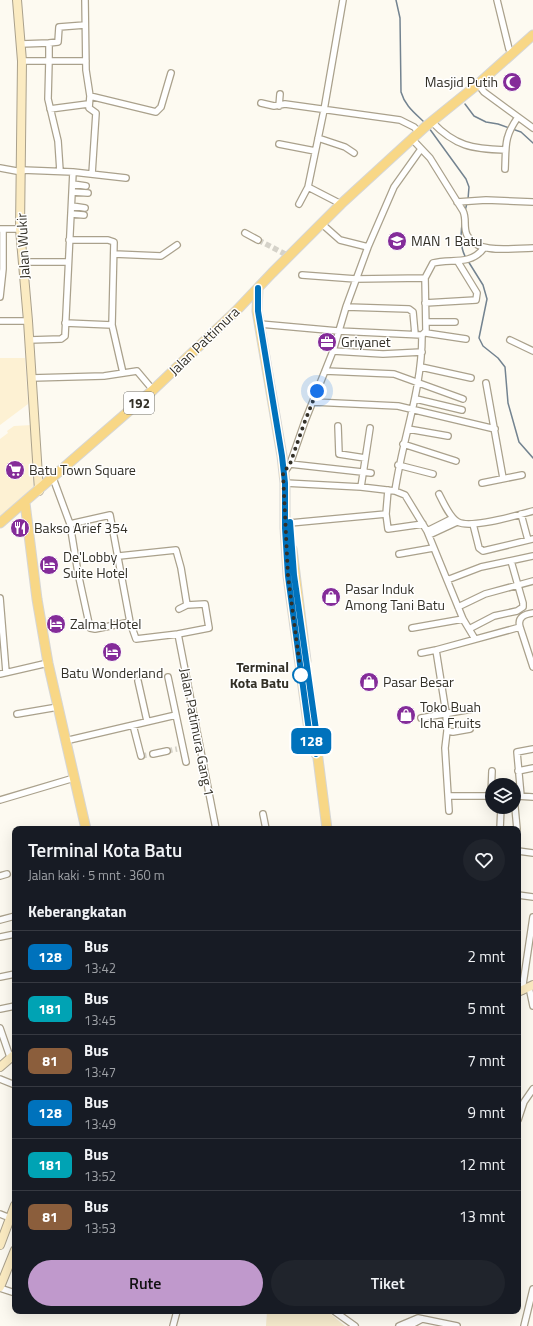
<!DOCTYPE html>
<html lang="id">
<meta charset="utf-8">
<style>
body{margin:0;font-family:"Titillium Web",sans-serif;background:#20242c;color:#f1f3f6;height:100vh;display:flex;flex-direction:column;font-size:15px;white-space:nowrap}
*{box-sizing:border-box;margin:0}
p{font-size:13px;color:#9ea1a6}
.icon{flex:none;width:22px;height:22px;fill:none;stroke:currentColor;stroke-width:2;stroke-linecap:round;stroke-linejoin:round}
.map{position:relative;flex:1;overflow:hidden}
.side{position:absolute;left:12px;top:826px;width:509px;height:488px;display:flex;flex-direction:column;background:#171b24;border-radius:8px;box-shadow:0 4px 16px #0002}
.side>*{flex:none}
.badge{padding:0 8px;border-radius:6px;font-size:14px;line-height:26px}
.controls{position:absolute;left:485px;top:778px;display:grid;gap:8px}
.controls a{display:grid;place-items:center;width:36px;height:36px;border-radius:50%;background:#171b24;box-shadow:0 4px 16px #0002;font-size:20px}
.you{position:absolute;width:20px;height:20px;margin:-10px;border:3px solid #fff;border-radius:50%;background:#1a73e8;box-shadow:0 0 0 6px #1a73e833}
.map>.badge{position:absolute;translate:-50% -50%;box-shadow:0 0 0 2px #fff}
h2{padding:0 16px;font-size:15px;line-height:36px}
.round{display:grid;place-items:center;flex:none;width:42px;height:42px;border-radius:21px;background:#20242c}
.summary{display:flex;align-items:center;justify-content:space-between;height:68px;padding:0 16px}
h1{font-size:19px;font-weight:600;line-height:30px}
.primary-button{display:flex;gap:8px;margin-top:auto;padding:8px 16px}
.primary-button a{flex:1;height:46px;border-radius:24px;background:#c099cc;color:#111;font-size:16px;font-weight:600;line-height:46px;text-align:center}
.primary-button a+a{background:#20242c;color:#f1f3f6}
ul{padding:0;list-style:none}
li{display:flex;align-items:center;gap:12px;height:52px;padding:0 16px;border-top:1px solid #363941}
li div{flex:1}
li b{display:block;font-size:15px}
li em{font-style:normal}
li .badge{min-width:44px;font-weight:700;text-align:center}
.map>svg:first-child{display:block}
</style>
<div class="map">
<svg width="533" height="1326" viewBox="0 0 533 1326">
<rect width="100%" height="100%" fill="#fdfaf1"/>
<path fill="#fdf1d3" d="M0,358h25l3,46 -28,21z
M32,425l1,64 -33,28v-78l8,-6 -1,-2 7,-5z"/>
<path fill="#f6ebcd" d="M267,1311h60l18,15h-79z"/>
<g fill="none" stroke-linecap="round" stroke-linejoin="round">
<path stroke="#738390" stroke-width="1.5" d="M396,0l4,18 1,74c4,14 14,21 24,31
M465,104l9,12 12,6 12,2 23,8 12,11
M429,128l37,51 3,8 -1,12
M465,211l2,-8
M463,221c-3,11 -3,27 3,37
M468,261l15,24 4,14 -8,39 4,8 15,12 7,9 3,36 11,39 14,16"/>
<path stroke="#d5d2c9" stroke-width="5.5" stroke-dasharray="5.5 3" stroke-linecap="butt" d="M258,240l31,16
M167,751l10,-2
M141,756l12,-2"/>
<defs>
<path id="street" d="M85,0l1,70 4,26
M497,0l12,49
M49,43l9,-1 1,-15 26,-2
M21,44l28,-1v18h37
M22,61h27l-1,38 10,42 2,30
M478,84l6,8 49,36
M261,103l13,3 11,-2 115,16 14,7 5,5
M279,106l1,-12
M50,109l38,-5
M432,122c23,24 40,27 73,28
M318,138l27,9 9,6
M412,139l18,19 33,53c4,8 0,16 4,24 10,20 47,13 66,13
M279,144l36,7
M0,168l22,4
M505,169c1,-24 -1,-32 13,-52
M22,170l51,2 53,6
M92,174l4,-61 -7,-5 1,-12 66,16 5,-5 10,-34
M73,184l13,2
M308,187l33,17
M72,192l16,1
M457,202l29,-2 47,2
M299,204l9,-17 16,-77 19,-110
M72,206l13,2
M71,214l13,1
M322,224l18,16 28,7
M1,229h19
M245,233l13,7
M69,240h39l6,2 -2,83 11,48
M114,254l47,2 16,-11
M23,262h45
M302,275l54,4 69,-1
M0,297l3,-28v-40
M425,303l51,-3 1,-7 -19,-31
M346,307l63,2 4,3 2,22
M0,321h28
M427,322h28
M65,323l47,2
M260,324l78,7 84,4
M426,333l40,6
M29,340l32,-1 4,-3 8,-164
M510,340l23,11
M333,351l50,3 39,-2
M421,367l50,11
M325,371l69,3 69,25
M31,378l73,-2 33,-5 16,19
M486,383l17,95
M416,399l46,11
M313,402l85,4 97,23
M338,426l1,28 26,4
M408,429l40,7
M403,444l53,17
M290,464l81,9
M398,465l35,9
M284,473l6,-9 15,-43 28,-70 13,-44 22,-60 26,-60 27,-38
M53,478l17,46 8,49 12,55 5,1 35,-7
M285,483l76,4 34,4 10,4 22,36 36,88 12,20
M482,483l40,-8
M361,487l9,-59
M388,490l-2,24 2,15 35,-5
M395,491c8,-55 27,-100 27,-156l4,-4 -1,-53 8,-15c17,-5 37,3 50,-14
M439,494c4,8 11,24 19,28 13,7 60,-7 75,-11
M521,514l7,26
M290,523l96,-9
M70,524l40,-9 20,107 6,17 42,-5 31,-6 -4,-24 -18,1
M473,524l6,24 4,3 50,-12
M427,531l26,-13
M429,535l28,-13
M399,554l34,-6
M119,556l57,-6 5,18 6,37 -8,4
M447,580l34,-13 52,-11
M0,598l6,74
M458,607l27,-13 48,-13
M520,627c-3,-10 5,-13 13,-14
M412,628l51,-9
M469,629l25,-13 23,-5 6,-4v-4l-12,-42
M178,634l38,195
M421,653l15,-3
M0,674l48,-11
M168,677l18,85
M138,681l9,40
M17,714l41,-7
M421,718l51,-9
M133,725l8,31
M447,731l6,1 17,-3
M65,741l111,-26
M153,754l14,-3
M518,771l15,-3
M448,796h44
M491,796l1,-25
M517,796l16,1
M521,796l-4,-44 16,-3
M514,797l3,32
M0,800l74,-22
M449,811l-4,-63 2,-17 -1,-18 -10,-63 84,-23 13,40
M263,814l3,15
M500,829l1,-22
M518,851l15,2
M0,876l7,-2
M518,895l15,2
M0,920l15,-4
M0,937l15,-3
M0,977l15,-3
M529,987l4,19
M522,991l11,-74
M0,1009l15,-3
M0,1028l10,29
M0,1079l15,6
M518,1120l6,-18 9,-13
M0,1214l15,6
M0,1288l15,5
M334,1311l21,15
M173,1326l4,-15
M399,1326l19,-8 39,8
M409,1326l13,-7
M524,1326l9,-37"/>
<path id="secondary" d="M17,0l5,61 -2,168 8,92 11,170
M518,992l15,-7
M0,1067l15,-13
M0,1245l15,-40
M0,1287l15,-37"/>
<path id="primary" d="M258,288l-1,23 25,145 3,27v45l3,48 22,162 6,16
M25,503l12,96 11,64 38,166
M0,523l153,-133 83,-79 36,-38 69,-69 84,-77 53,-43 55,-49
M292,549l14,112
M309,688l18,141"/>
</defs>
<use href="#street" stroke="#aaa18c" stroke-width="8"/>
<use href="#secondary" stroke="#aaa18c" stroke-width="10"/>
<use href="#primary" stroke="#d6d6d4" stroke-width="11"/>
<use href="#street" stroke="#fff" stroke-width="5.5"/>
<use href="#secondary" stroke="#fbebc2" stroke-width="8"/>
<use href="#primary" stroke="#f8d786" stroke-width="9"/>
</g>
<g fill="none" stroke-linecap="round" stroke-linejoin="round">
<defs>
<path id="line" d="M258,288v23l24,145 3,27v45l3,48 22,162 6,16 1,-17 -23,-162 -4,-53"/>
</defs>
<use href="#line" stroke="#fff" stroke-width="9"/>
<use href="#line" stroke="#0072bc" stroke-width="6"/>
<path stroke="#333027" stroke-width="4" stroke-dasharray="0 7.2" d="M301,675l-13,-99 -5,-103 7,-9 15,-43 12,-30"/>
</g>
<defs>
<symbol id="mosque-disc" viewBox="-11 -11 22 22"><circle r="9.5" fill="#842c99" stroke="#fff"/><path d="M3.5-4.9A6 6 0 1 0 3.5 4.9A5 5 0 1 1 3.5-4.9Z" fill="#fff"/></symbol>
<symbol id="school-disc" viewBox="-11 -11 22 22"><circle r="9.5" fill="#842c99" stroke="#fff"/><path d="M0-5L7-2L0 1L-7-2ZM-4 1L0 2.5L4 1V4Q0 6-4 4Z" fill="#fff"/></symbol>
<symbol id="office-disc" viewBox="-11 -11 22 22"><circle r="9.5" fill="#842c99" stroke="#fff"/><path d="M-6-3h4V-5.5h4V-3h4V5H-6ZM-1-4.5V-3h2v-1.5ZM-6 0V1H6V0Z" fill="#fff"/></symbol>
<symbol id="supermarket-disc" viewBox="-11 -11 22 22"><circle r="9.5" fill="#842c99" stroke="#fff"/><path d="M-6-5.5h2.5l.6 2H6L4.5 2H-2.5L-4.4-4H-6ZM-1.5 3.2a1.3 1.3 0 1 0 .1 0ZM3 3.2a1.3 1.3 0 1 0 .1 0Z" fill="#fff"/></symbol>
<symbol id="restaurant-disc" viewBox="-11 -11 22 22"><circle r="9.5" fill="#842c99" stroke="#fff"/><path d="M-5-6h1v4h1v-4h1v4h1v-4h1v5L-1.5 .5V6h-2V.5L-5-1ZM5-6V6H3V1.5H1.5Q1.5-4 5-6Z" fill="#fff"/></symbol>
<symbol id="hotel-disc" viewBox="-11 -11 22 22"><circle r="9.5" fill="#842c99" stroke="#fff"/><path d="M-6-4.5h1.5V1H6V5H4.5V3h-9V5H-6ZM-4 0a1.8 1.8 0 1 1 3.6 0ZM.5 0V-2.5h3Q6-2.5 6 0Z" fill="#fff"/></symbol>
<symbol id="shop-disc" viewBox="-11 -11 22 22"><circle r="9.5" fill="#842c99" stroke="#fff"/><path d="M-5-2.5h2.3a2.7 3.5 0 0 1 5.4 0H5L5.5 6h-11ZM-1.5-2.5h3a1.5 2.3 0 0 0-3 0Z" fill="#fff"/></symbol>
</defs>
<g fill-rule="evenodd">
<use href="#mosque-disc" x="501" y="71" width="22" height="22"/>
<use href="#school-disc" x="386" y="230" width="22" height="22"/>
<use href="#office-disc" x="316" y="331" width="22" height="22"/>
<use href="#supermarket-disc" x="4" y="459" width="22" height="22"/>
<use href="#restaurant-disc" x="9" y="517" width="22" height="22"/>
<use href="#hotel-disc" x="38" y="554" width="22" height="22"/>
<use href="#shop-disc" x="320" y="586" width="22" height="22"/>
<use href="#hotel-disc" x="45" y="613" width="22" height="22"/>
<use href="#hotel-disc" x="101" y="641" width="22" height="22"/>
<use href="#shop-disc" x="358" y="671" width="22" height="22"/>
<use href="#shop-disc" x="395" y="704" width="22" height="22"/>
</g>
<circle fill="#fff" stroke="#0072bc" stroke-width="2" cx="301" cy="675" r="8"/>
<g text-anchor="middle" stroke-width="3" stroke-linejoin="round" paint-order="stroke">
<rect fill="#fff" stroke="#706e68" stroke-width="1" x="124" y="392" width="30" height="22" rx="3"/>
<g font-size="13" font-weight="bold" fill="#333027">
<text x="139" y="408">192</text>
</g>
<g font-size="14" fill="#333027" stroke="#fff" text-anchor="start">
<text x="498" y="87" text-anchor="end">Masjid Putih</text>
<text x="411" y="246">MAN 1 Batu</text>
<text x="341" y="347">Griyanet</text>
<text x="29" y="475">Batu Town Square</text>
<text x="34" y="533">Bakso Arief 354</text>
<text x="63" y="562">De'Lobby<tspan x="63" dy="16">Suite Hotel</tspan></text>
<text x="345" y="594">Pasar Induk<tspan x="345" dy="16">Among Tani Batu</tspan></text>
<text x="70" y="629">Zalma Hotel</text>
<text x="112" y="678" text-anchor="middle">Batu Wonderland</text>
<text x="383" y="687">Pasar Besar</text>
<text x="420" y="712">Toko Buah<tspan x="420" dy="16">Icha Fruits</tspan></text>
</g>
<g font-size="14" fill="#333027" stroke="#fff">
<text transform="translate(23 246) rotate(-93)" y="5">Jalan Wukir</text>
<text transform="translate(204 341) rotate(-44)" y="5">Jalan Pattimura</text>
<text transform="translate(197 732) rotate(79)" y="5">Jalan Patimura Gang 1</text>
</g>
<g font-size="14" font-weight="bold" fill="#333027" stroke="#fff" text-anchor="end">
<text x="289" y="672">Terminal<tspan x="289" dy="16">Kota Batu</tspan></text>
</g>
</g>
</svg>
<div class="controls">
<a><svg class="icon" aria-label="layers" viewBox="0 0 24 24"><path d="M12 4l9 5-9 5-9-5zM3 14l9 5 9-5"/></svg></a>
</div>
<div class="you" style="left:317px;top:391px"></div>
<b class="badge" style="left:311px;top:741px;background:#0072bc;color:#fff">128</b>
<section class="side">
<div class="summary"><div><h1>Terminal Kota Batu</h1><p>Jalan kaki · 5 mnt · 360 m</p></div><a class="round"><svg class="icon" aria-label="heart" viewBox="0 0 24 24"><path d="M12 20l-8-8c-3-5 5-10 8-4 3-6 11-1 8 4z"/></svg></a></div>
<h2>Keberangkatan</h2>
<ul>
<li><span class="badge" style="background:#0072bc;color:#fff">128</span><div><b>Bus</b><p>13:42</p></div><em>2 mnt</em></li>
<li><span class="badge" style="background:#00a3b4;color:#fff">181</span><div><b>Bus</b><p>13:45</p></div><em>5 mnt</em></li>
<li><span class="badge" style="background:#8b5e3c;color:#fff">81</span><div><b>Bus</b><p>13:47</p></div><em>7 mnt</em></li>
<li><span class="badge" style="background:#0072bc;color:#fff">128</span><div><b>Bus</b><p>13:49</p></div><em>9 mnt</em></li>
<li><span class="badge" style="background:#00a3b4;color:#fff">181</span><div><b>Bus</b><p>13:52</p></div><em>12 mnt</em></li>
<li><span class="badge" style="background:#8b5e3c;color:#fff">81</span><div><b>Bus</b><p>13:53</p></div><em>13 mnt</em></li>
</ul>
<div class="primary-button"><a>Rute</a><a>Tiket</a></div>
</section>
</div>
